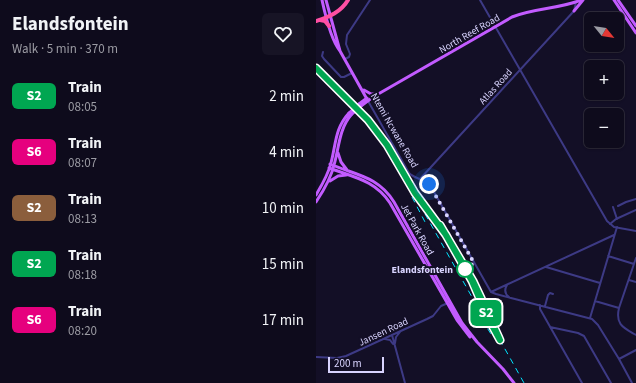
<!DOCTYPE html>
<meta charset="utf-8">
<style>
body{margin:0;font-family:"Source Sans 3",sans-serif;background:#171425;color:#f1f3f6;height:100vh;display:flex;flex-direction:column;font-size:15px;white-space:nowrap}
*{box-sizing:border-box;margin:0}
p{font-size:13px;color:#9b9ba3}
.icon{flex:none;width:22px;height:22px;fill:none;stroke:currentColor;stroke-width:2;stroke-linecap:round;stroke-linejoin:round}
.map{position:relative;flex:1;overflow:hidden}
.side{display:flex;flex-direction:column;background:#0e0b1c;width:316px}
.side>*{flex:none}
.badge{padding:0 8px;border-radius:6px;font-size:14px;line-height:26px}
.needle{width:26px;rotate:120deg}
.buttons{position:absolute;left:268px;top:12px;display:grid;gap:8px}
.buttons a{display:grid;place-items:center;width:40px;height:40px;border-radius:6px;background:#0e0b1c;box-shadow:0 1px 3px #0004,0 0 0 1px #2e2b3b;font-size:20px}
.scale{position:absolute;left:12px;bottom:10px;width:56px;box-sizing:border-box;padding-left:4px;border:2px solid #d9d4ff;border-top:0;font-size:11px;line-height:14px;white-space:nowrap;color:#d9d4ff;-webkit-text-stroke:3px #130f26;paint-order:stroke}
.you{position:absolute;width:20px;height:20px;margin:-10px;border:3px solid #fff;border-radius:50%;background:#1a73e8;box-shadow:0 0 0 6px #1a73e833}
.map>.badge{position:absolute;translate:-50% -50%;box-shadow:0 0 0 2px #fff}
.round{display:grid;place-items:center;flex:none;width:42px;height:42px;border-radius:6px;background:#171425}
.headline{display:flex;align-items:center;justify-content:space-between;height:68px;padding:0 12px}
h1{font-size:19px;font-weight:700;line-height:30px}
ul{padding:0;list-style:none}
li{display:flex;align-items:center;gap:12px;height:56px;padding:0 12px}
li div{flex:1}
li b{display:block;font-size:15px}
li em{font-style:normal}
li .badge{min-width:44px;font-weight:700;text-align:center}
main{display:flex;flex:1;min-height:0}
.map>svg:first-child{display:block}
</style>
<main>
<section class="side">
<div class="headline"><div><h1>Elandsfontein</h1><p>Walk · 5 min · 370 m</p></div><a class="round"><svg class="icon" aria-label="heart" viewBox="0 0 24 24"><path d="M12 20l-8-8c-3-5 5-10 8-4 3-6 11-1 8 4z"/></svg></a></div>
<ul>
<li><span class="badge" style="background:#00a651;color:#fff">S2</span><div><b>Train</b><p>08:05</p></div><em>2 min</em></li>
<li><span class="badge" style="background:#e6007e;color:#fff">S6</span><div><b>Train</b><p>08:07</p></div><em>4 min</em></li>
<li><span class="badge" style="background:#8b5e3c;color:#fff">S2</span><div><b>Train</b><p>08:13</p></div><em>10 min</em></li>
<li><span class="badge" style="background:#00a651;color:#fff">S2</span><div><b>Train</b><p>08:18</p></div><em>15 min</em></li>
<li><span class="badge" style="background:#e6007e;color:#fff">S6</span><div><b>Train</b><p>08:20</p></div><em>17 min</em></li>
</ul>
</section>
<div class="map">
<svg width="320" height="383" viewBox="0 0 320 383">
<rect width="100%" height="100%" fill="#130f26"/>
<g fill="none" stroke-linecap="round" stroke-linejoin="round">
<path stroke="#3d3a85" stroke-width="2" d="M164,0l127,221 7,6 22,4
M7,52l-1,4 2,3 17,18h3l8,-4
M29,59l4,-2 1,-3 -4,-10 1,-9 23,-35
M52,101l41,72c6,6 15,6 21,12l61,107
M104,179l154,-168 2,-9
M302,206l8,-4 10,-3
M297,207l4,12
M294,224l6,-5 20,-9
M292,256l26,8
M320,258l-17,50c-4,17 5,20 17,27
M230,267l54,16
M313,280l7,2
M191,285c-3,5 -2,9 2,12
M175,292l5,2 15,4 81,21 6,6 21,34 13,24
M175,292l123,-57
M279,301l24,7
M224,305v4l42,74
M229,306l3,-11 2,-2 3,1
M274,318l27,-91
M234,327l28,6 6,3 27,47
M76,335l13,48
M69,339l5,1 3,4
M79,343l1,-6 4,-5
M0,357l21,1 9,-2 81,-37 6,-3 8,-10 7,-3
M303,359l17,-9"/>
<path stroke="#c25bff" stroke-width="3" d="M6,0c3,14 9,40 18,51l28,50
M10,0l14,51
M298,0l22,33
M302,0l18,26
M258,11l9,-11
M48,90l7,4h6
M43,104l8,-6
M45,106l12,-9 139,-80c22,-9 47,-8 69,-17
M22,153l3,9 6,8
M14,164c25,11 48,12 64,38l68,121 15,19 26,27 11,14
M13,168c24,9 46,12 61,35l67,117 13,17
M14,181l8,-5 8,-1
M0,195c6,-10 12,-20 15,-32 5,-19 4,-35 18,-50
M0,202c8,-12 15,-24 18,-37 5,-17 5,-36 17,-50"/>
<path stroke="#ff4fa3" stroke-width="4" d="M4,20l5,1 4,5
M0,21c13,-4 25,-9 32,-21"/>
<path stroke="#00e5ff" stroke-width="1" stroke-dasharray="6 5" stroke-linecap="butt" d="M0,68l52,52 19,25 28,48 31,42 26,46 24,52 28,50
M96,197l13,25
M109,214l56,99
M160,310l15,24"/>
<path stroke="#c25bff" stroke-width="3" d="M33,113l10,-9
M35,115l10,-9"/>
</g>
<g fill="none" stroke-linecap="round" stroke-linejoin="round">
<defs>
<path id="line" d="M0,68l52,52 19,25 28,48 31,42 26,46 16,37 12,22 -18,-40 -9,-19 -33,-56"/>
</defs>
<use href="#line" stroke="#fff" stroke-width="9"/>
<use href="#line" stroke="#00a651" stroke-width="6"/>
<path stroke="#d9d4ff" stroke-width="4" stroke-dasharray="0 7.2" d="M113,184l45,79 -9,6"/>
</g>
<circle fill="#fff" stroke="#00a651" stroke-width="2" cx="149" cy="269" r="8"/>
<g text-anchor="middle" stroke-width="4" stroke-linejoin="round" paint-order="stroke">
<g font-size="10" fill="#d9d4ff" stroke="#130f26">
<text transform="translate(153 33) rotate(-30)" y="4">North Reef Road</text>
<text transform="translate(179 86) rotate(-48)" y="4">Atlas Road</text>
<text transform="translate(79 130) rotate(60)" y="4">Ntemi Ncwane Road</text>
<text transform="translate(102 229) rotate(61)" y="4">Jet Park Road</text>
<text transform="translate(67 331) rotate(-25)" y="4">Jansen Road</text>
</g>
<g font-size="10" font-weight="bold" fill="#d9d4ff" stroke="#130f26" text-anchor="end">
<text x="137" y="273">Elandsfontein</text>
</g>
</g>
</svg>
<div class="buttons">
<a><svg class="needle" viewBox="-14 -14 28 28"><path d="M0-13l5 13h-10z" fill="#e53935"/><path d="M0 13l5-13h-10z" fill="#9b9ba3"/></svg></a>
<a>+</a>
<a>−</a>
</div>
<div class="scale">200 m</div>
<div class="you" style="left:113px;top:184px"></div>
<b class="badge" style="left:170px;top:313px;background:#00a651;color:#fff">S2</b>
</div>
</main>
